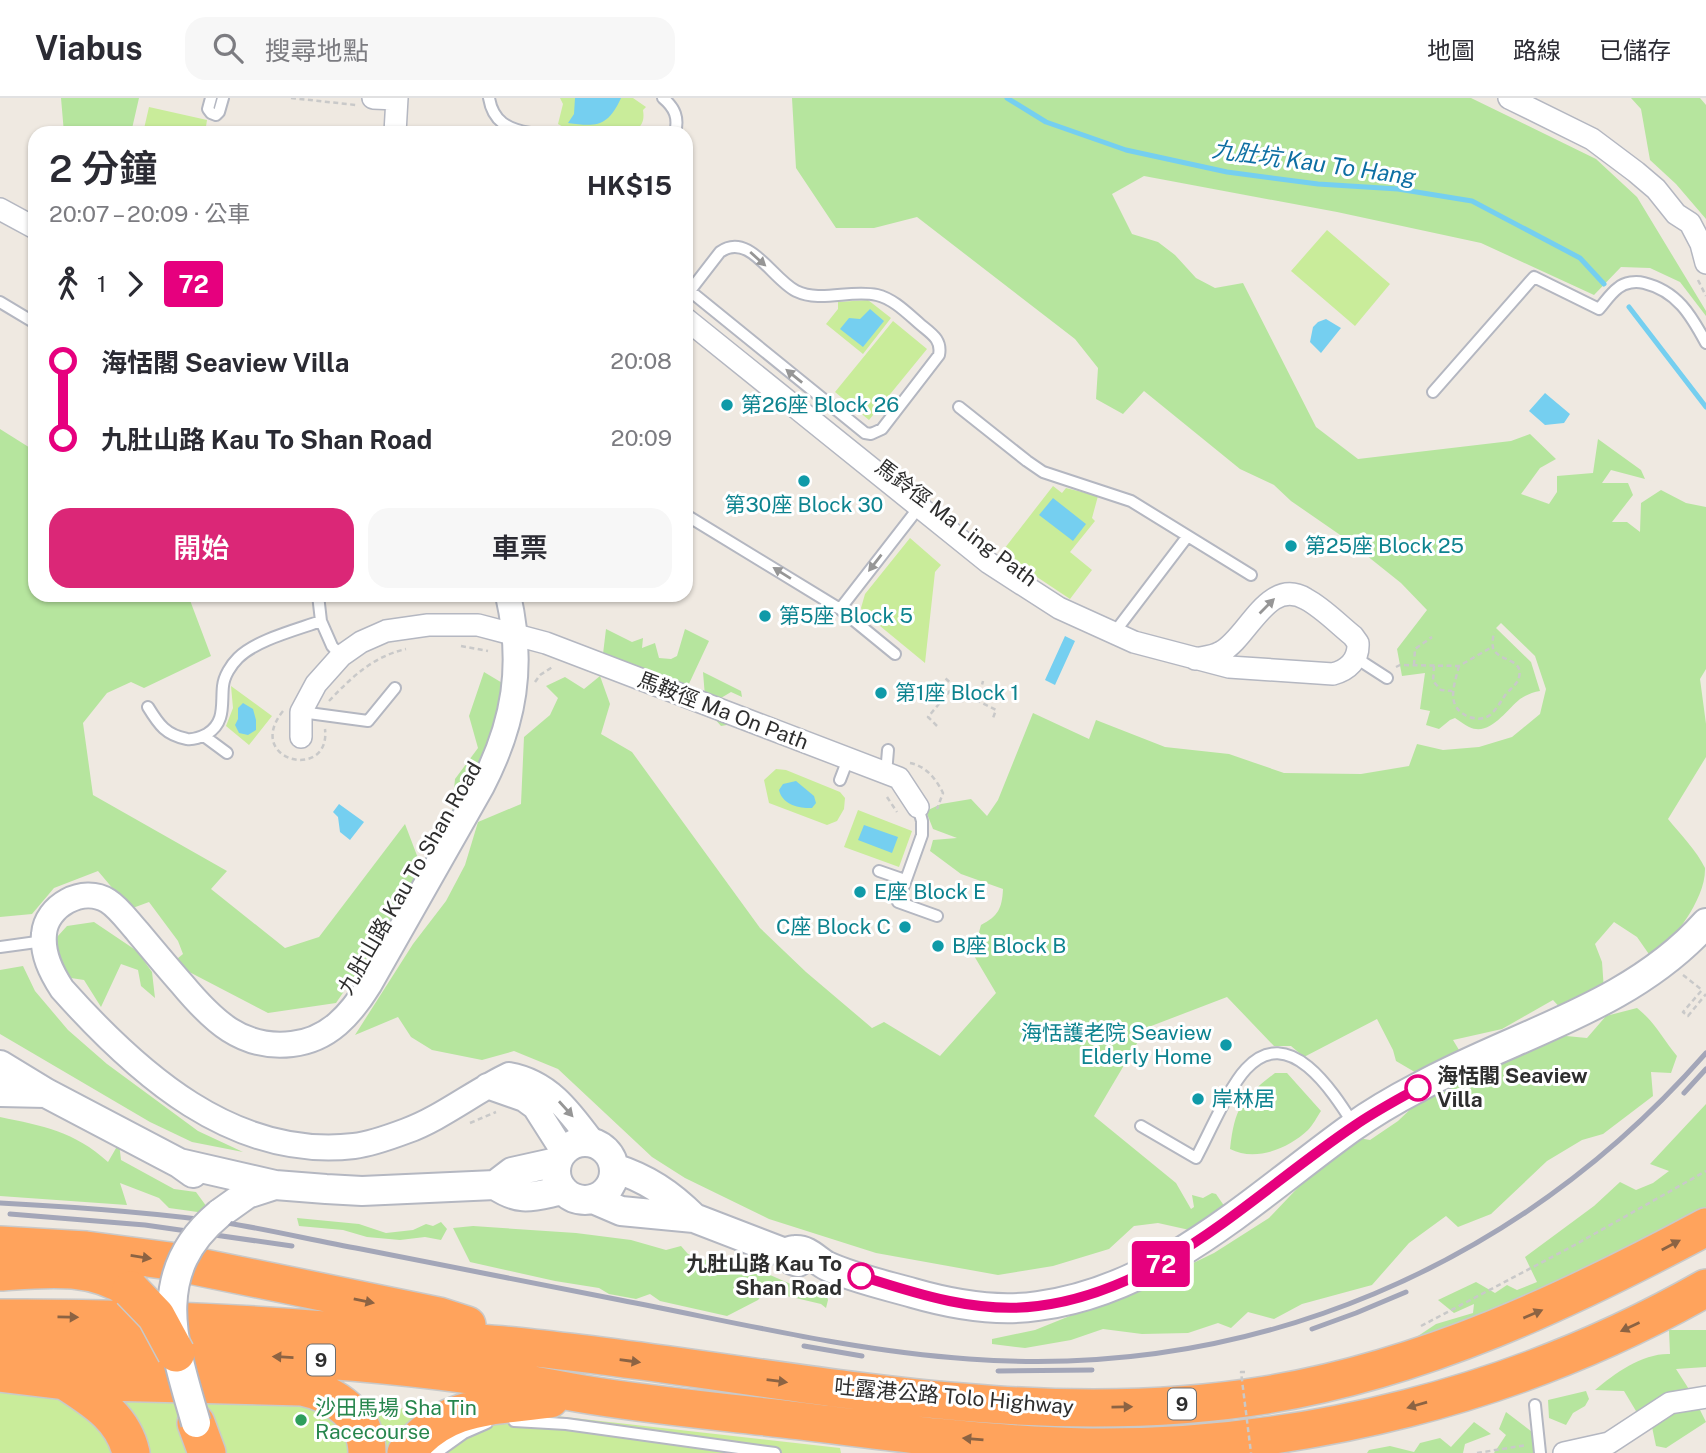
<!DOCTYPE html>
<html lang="zh-TW">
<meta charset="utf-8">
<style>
body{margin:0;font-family:"Public Sans","Noto Sans TC",sans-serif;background:#f7f7f7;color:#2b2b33;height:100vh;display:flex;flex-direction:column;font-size:26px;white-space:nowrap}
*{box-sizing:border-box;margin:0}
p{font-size:23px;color:#7c7c81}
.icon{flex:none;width:38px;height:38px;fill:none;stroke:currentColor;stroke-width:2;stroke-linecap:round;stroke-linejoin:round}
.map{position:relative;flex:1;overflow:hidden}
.drawer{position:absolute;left:28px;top:28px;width:665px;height:476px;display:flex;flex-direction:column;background:#fff;border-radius:21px;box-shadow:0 2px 5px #0004}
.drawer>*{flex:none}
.badge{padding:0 14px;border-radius:5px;font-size:24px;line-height:46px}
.map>.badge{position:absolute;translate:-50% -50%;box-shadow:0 0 0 4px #fff}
.legs{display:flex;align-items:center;gap:10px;height:77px;padding:0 21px;font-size:23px}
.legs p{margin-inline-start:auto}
.headline{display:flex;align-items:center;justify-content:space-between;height:119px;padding:0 21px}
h1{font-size:38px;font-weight:600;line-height:52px}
.button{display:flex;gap:14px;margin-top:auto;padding:14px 21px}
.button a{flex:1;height:80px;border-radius:21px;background:#db2777;color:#fff;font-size:28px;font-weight:600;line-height:80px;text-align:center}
.button a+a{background:#f7f7f7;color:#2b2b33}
ul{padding:0 21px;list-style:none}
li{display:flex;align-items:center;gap:24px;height:77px;font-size:26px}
li i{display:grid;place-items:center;width:10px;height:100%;margin:0 9px;background:currentColor}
li i::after{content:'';width:18px;height:18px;margin:-9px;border:5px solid;border-radius:50%;background:#fff}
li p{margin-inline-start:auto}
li:first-child i{background:linear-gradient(#0000 50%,currentColor 0)}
li:last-child i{background:linear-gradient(currentColor 50%,#0000 0)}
header{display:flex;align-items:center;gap:42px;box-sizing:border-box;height:98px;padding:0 35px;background:#fff;border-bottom:2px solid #e1e1e2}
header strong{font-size:33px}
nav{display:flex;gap:38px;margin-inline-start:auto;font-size:24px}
.search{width:490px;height:63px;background:#f7f7f7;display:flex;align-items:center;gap:18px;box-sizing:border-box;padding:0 24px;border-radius:21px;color:#7c7c81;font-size:26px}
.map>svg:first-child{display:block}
</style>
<header>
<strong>Viabus</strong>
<div class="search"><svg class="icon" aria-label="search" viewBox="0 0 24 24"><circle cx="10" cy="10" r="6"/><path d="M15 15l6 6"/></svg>搜尋地點</div>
<nav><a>地圖</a><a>路線</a><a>已儲存</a></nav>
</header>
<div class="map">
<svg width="1706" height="1355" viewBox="0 0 1706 1355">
<rect width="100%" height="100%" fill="#efe9e1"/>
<path fill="#b6e59e" d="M61,0h78l-8,35h-67z
M792,0h679l125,61 41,38 69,114v5l-26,-34 -30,-14 -29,-1 -27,28 -113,-52 -144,-31 -193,-36 -32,18 20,40 26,8 17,13 21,23 19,10 28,-5 73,144 42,32 153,-18 19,-7 26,25 -16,9 -19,26 28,10 8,-12v-16l36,-3 5,-34 43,31 4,9 19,5 -53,-14 -9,13h26l5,12 -21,27h15l13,10 1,-29 20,-13 25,13 20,4v162l-6,10 6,45v33l-38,62c12,15 29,32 37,49 1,32 -33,72 -52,92l-16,-23 -23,-15 -19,22 7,18 2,28 -40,22 -11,-12 -51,29 -49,11 12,20 -35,21 -34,-20 -3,-11 -16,-31 -73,38 -13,-11h-17l-47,-49 -81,31 -52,88 82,67 15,26 3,-2 -2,-12 11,3 9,-5 4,1 11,16 -33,21 -36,-8 -24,3 -25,23 -56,17 -55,9 -122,-22 -107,-34 -84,-41 -33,-21 -94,-88 -44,-18 -32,9 -50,-10 -21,-13 -13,-20 -43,18 58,-91 33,-43 19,-36 13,-43 43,-18 3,-67 26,-22 8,-17 -12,-12 19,-9 19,12 16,-13 10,28 -9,30 31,18 128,176 46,44 66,56 12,-6 56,34 56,-63 -23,-39 8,-29c17,-9 21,-16 22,-36l-42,-15 -31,-23 3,-11 24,-2 -24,-9 -7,-18 15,-7 30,-5 16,17 11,-16 35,-87 56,26 7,-19 69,27 64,7 55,19 77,1 48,-8 8,-22 26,6 36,-3 33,-10 28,-23 6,-25 -11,-33 -34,-33 -5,5 35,34 9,29c-7,1 -14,4 -20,8 -14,11 -30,38 -51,28 -4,-2 -9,-6 -14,-9l-5,2 -11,9 -13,-4 4,-14 -10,-2 5,-36 -23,3 -5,-27 30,-39 -26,-27 -55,-44 -55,-38 -17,-16 -34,-16 -96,-78 -21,23 -27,-15 2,-31 -23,-29 -158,-122 -43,11h-38l-40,-60z
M1631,0h69l6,7v114l-30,-35 -26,-24 -9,-51z
M0,331l35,22v144h153l23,61 -67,32 -13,-6 -24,11 -24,30 10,72 134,76 -16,18 74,59 34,-11 86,-113 19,50 -88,129 -68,10 -96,-50 11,-9 -5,-13 -29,-39 -19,7 -32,-38 -44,17 -22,26 -32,3z
M606,531l26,13 11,-4 -1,10 13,-5 4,15 12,1 6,-3 8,-27 24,12 -22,47 -103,-38 19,4z
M484,574l20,12 4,31 -57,107 4,-43 23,-31 -9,-32z
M703,574l38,19 1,6 -11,-5 -10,6 15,12 2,13 -17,3 -15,-17z
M94,824l43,29 15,21 3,26 -14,-12 -3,-16 -17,-6 -20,43 -17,-27 -26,-4 -11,-28 20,-22z
M23,868l12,25 33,39 39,34 91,67 45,21 -51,-10 -42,-20 -150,-88v-64z
M1637,910c18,14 25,30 40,48l-6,17 -20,-1 2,24 -50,38 -21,6 -35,21 -56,53 -33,13 -12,-11 -37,27 -37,42 -70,19 -28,15 -26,-7 -17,16 -13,-5 -30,10 -46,1 -39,-5 -32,11 -46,8 -33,-4v-5l43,-9 117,-47 62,-30 55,-35 78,-82 23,4 28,-19 20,-19 114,-61 34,-5 21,2 19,-22z
M1275,975h12l34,38c-4,6 -8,14 -13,19 -20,19 -53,32 -78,19 5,-43 12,-50 45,-76z
M1706,1006v107l-156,80 -141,51 27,-18 37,-11 1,-9 -20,9 -16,-13 38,-18 19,11 12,-8 10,5 20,-8 -12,-25 69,-51 26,-24 16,8 17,-7 16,-12 -19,-7z
M0,1019c43,9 74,14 108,45l11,-19 2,17 53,29 22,3 16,22 -43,-6 -10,-10 -39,-15 7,22 -127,-9z
M297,1120l62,6 27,9 27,-3 13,-6 7,2 8,-4 6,7 -6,11 -16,-3 -25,3 -33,-3 -24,-7 -44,-4z
M473,1128l103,7 55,7 35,10 15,-4 7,8 37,12 13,-5 55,24 13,-4 1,7 19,5 2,7 -2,8 -5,-4 -38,-9 -12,-10 -13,15 -31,16 -67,-15 -10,-7 -14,5 -27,-5 -10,-6 -44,-7 -85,-19 -17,-34z
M1669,1232h37v37l-30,2 16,25 14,28 -40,26 -10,-2 -4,-19 -13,-11 -15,-25 -29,-1c20,-17 48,-37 75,-36z
M1586,1293l3,8 -4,7 -12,7 -7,12 -17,-7 -1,-18z
M1506,1314l30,23 2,18h-44l12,-18 -7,-6z
M1474,1324l17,12 -26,10 -2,9h-96l2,-3 21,-4 24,6 6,-9 20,-5 11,9z"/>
<path fill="#c9ec9a" d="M560,0h73l13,9 -3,3c3,18 -8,22 -23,23l-8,-7 -9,7h-29l-16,-9 5,-20z
M149,9l58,13 -2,13h-62z
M1327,132l63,54 -35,42 -64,-55z
M868,202l23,18 -28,36 -37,-30 12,-15v-7z
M893,223l34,28 -58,71 -34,-28z
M1053,388l9,7 4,-5 32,8 -6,22 3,3 -25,31 22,18 -22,29 -69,-46z
M910,440l31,27 -6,7 -10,91 -62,-51 -2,-4 4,-14z
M231,588l41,30 -23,29 -23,-19 7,-18z
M776,671l10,1 54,22 5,6 -1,11 -7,12 -10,4 -58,-22 -5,-23z
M858,712l54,21 -13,36 -55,-20z
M0,1291l556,27 284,32 1,5h-841z"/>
<path fill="#75cff0" d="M575,0h46c-13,29 -25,29 -53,25l6,-9z
M870,211l14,12 -21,26 -23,-18 9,-11 11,1z
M1326,221l15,9 -20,25 -11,-11 3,-15 5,-5z
M1545,295l25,21 -6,9 -19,2 -16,-14z
M1053,400l33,26 -13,17 -34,-26z
M1065,538l10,5 -20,44 -10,-5z
M243,605l10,6 3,11v10l-8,5 -9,-2 -4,-8 3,-6v-11z
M796,683l18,15 2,7 -4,5c-13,1 -30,-4 -33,-18l4,-6z
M339,706l25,18 -14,18 -10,-8 -2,-15 -5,-5z
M864,727l34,12 -6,16 -34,-13z"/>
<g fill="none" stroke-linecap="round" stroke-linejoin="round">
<path stroke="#75cff0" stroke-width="5" d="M1007,0l39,24 80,28 101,22 91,12 80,5 74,12 108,57 24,26
M1629,209l77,100"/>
<defs>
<path id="service" d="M211,0l-3,11 3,4 5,2 3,-3 4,-14
M489,0c4,24 19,31 41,35
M663,0c12,10 16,20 12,35
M686,198l34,-44c29,-21 52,27 76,39 25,12 54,-2 81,4 17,4 31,19 44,30 11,9 21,15 18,30l-57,74 -11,5 -6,-1 -175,-142
M0,204l35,21
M1433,294l101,-115 65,32c6,-7 12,-16 19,-21 7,-6 18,-7 26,-5 33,8 47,32 62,60
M959,309l68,54 16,11 88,29 120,74
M686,417l154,94 55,45
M318,497l3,26
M840,511l80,-103
M1114,535l73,-96
M1356,560l31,20
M148,609c11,18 18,28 39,32 7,1 14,-2 20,-5 19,-12 14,-30 16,-48 1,-10 8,-21 15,-28 18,-18 58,-28 83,-37l11,25 9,10
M301,614l67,9 27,-33
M204,638l23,17
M886,676l2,-24
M840,682l8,-21
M918,709l4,14v14l-24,67 39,14
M879,773l26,9
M0,849l44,-6
M1141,1028l55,32c13,-24 33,-71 50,-89 43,-47 87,23 108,56
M1535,1307l5,48
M514,1323l52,3 209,29
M436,1355l28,-20 23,-10"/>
<path id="minor" d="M373,0l24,1
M1509,0l83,41 44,33 20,17 20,25 14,9 11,21 5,19
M395,35l2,-35
M0,111l35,19
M686,221l303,244 70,45 75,34 95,25 104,7c15,-4 26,-14 25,-31l-5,-7c-15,-12 -30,-28 -47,-37 -38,-23 -58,39 -85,53 -8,5 -17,5 -26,7
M301,639v-25l15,-28 25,-28 20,-14 25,-11 42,-6h50l68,18 353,135 19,29
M1564,1355l45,-10 61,-40 36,-6"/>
<path id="tertiary" d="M508,497c16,70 7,127 -26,191l-113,199c-18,29 -40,55 -77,59 -50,6 -80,-24 -110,-60 -15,-17 -30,-35 -45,-53 -9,-10 -18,-23 -29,-30 -25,-16 -62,5 -64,33 -2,20 7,38 18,55 75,84 171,171 292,157 17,-2 36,-9 52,-15 34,-12 69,-40 103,-56 40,7 61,37 84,68
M487,988l37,13 11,8 28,44"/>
<path id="secondary" d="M0,967l46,28 133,70 14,10
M0,994l46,1
M556 1073a29 29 0 1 1 58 0a29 29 0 1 1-58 0Z
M179,1065l96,22 51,4 36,2 133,-6 17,-13 45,-10
M614,1070c32,10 56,26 80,50
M495,1087c27,18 38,11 68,5
M593,1101l28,12 73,7 91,35 7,7 6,2
M219,1116l28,-20 28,-9
M785,1155c3,-1 6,-3 10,-3 13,-1 22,11 32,16 26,12 58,19 86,27 38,11 85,19 125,13 123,-16 217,-109 313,-178 21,-15 45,-29 68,-41 96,-53 211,-79 287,-164"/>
<path id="motorway" d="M0,1147l86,5 84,11 269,55 28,9
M0,1174c45,-3 92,-9 131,18
M0,1220c147,-1 292,7 437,22 32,3 65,4 97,8 242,25 487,87 732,47 158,-26 300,-93 440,-168
M0,1254c46,-5 94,-1 140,0 119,2 239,9 357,27 29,4 57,10 86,15 71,12 145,18 217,27 95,12 191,24 287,26 214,3 433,-53 619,-159
M0,1275l65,8 237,6c33,7 65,29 65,66
M65,1283c29,19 58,36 66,72
M196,1325l11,30
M406,1355c38,-50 87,-46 144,-54"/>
</defs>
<use href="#service" stroke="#b4b7c1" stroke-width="14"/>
<use href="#minor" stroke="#b4b7c1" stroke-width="24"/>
<use href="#tertiary" stroke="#b4b7c1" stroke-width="28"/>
<use href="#secondary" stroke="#b4b7c1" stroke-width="32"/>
<use href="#motorway" stroke="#c9c9c9" stroke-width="40"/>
<path stroke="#c9c9c9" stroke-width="2.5" stroke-dasharray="5 3.5" stroke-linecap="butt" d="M291,0l65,7
M1698,182l8,16
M461,548l27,5
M1414,567l1,-16 17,-12
M1434,568l-1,15 8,9 11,1
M1459,568c-5,20 -14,41 10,51 7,2 14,3 21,-2 7,-6 11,-14 16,-21 5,-6 12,-10 13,-17 5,-19 -21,-15 -26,-29 -1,-5 0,-11 1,-16
M1396,569l4,-2 59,1 33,-19
M535,584l5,-7 14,-9
M329,603c23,-24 43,-44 77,-52
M933,603h45l18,9 -3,8
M978,603l5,-20
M283,613c-40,50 48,71 42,18
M937,628l-9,-9 26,-31 -9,-8
M910,665c16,3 26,16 33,30l-6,16
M887,699l10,15
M1683,877l19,15 -19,22 5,4 18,-22
M470,1025l26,-11
M1421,1228l150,-79 135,-76
M1477,1355l50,-8"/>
<use href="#service" stroke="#fff" stroke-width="10"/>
<use href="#minor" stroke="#fff" stroke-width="21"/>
<use href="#tertiary" stroke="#fff" stroke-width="24"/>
<use href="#secondary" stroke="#fff" stroke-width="28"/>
<use href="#motorway" stroke="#ffa35c" stroke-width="37"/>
<path stroke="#a3a6b8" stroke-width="5" d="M1684,995l22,-24
M0,1105c76,4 152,9 227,20 44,7 89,18 134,26 86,17 172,34 259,51 115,22 232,51 349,59 285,21 550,-93 737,-306
M10,1116l135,11 147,21
M1312,1231l44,-16 50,-21
M804,1248l58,10
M998,1273l94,-1"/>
<defs>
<path id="secondary-bridge" d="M196,1325c-22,-77 -49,-149 23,-209"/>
<path id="motorway-bridge" d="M131,1192l25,26 20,37"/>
</defs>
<use href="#secondary-bridge" stroke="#b4b7c1" stroke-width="32" stroke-linecap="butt"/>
<use href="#motorway-bridge" stroke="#c9c9c9" stroke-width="40" stroke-linecap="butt"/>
<path stroke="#c9c9c9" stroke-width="2.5" stroke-dasharray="5 3.5" stroke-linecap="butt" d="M1245,1274h-4l10,81"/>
<use href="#secondary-bridge" stroke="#fff" stroke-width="28"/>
<use href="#motorway-bridge" stroke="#ffa35c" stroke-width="37"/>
</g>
<defs><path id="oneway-solid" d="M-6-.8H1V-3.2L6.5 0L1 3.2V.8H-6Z" transform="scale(1.75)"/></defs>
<g fill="#969696">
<use href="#oneway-solid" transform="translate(758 161) rotate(42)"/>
<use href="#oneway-solid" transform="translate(794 278) rotate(-141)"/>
<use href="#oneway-solid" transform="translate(875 465) rotate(128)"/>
<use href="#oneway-solid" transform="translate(782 475) rotate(-148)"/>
<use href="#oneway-solid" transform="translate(1267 508) rotate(-45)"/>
<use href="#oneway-solid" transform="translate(566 1011) rotate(48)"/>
</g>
<g fill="#8c6343">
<use href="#oneway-solid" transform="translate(1671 1147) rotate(-28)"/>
<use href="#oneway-solid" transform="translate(141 1159) rotate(9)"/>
<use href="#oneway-solid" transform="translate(364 1203) rotate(12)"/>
<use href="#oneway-solid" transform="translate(1533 1216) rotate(-23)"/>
<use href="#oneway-solid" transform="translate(68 1219) rotate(1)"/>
<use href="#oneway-solid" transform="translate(1630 1229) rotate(155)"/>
<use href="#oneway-solid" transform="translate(283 1259) rotate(-177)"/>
<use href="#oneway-solid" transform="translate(630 1263) rotate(8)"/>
<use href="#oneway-solid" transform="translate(777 1283) rotate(7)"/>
<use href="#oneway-solid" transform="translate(1417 1307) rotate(164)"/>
<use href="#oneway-solid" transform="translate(1122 1309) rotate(-1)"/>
<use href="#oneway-solid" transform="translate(973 1341) rotate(-175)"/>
</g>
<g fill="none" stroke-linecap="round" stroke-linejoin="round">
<defs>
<path id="line-1" d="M861,1178c56,18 117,38 177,30 126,-16 216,-113 316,-180 20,-14 43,-26 64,-38"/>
</defs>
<use href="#line-1" stroke="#fff" stroke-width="16"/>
<use href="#line-1" stroke="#e6007e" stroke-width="10"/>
</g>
<g fill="#0f9aa8" stroke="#fff" stroke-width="2.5">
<circle cx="727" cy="307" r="7"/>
<circle cx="804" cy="383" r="7"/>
<circle cx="1291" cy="448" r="7"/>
<circle cx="765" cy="518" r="7"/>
<circle cx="881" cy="595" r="7"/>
<circle cx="860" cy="794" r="7"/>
<circle cx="905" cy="829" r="7"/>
<circle cx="938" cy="848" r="7"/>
<circle cx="1226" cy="947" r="7"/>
<circle cx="1198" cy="1001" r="7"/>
</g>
<g fill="#fff" stroke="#e6007e" stroke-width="3.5">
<circle cx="1418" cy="990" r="12"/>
<circle cx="861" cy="1178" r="12"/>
</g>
<circle fill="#2e9e5b" stroke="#fff" stroke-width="2.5" cx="301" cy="1322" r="7"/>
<g text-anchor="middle" stroke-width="6" stroke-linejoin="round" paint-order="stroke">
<g fill="#fff" stroke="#6d6d6d" stroke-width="2">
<rect x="307" y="1246.5" width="28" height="31" rx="5"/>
<rect x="1168" y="1290.5" width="28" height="31" rx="5"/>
</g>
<g font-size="19" font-weight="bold" fill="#2e2e2e">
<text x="321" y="1269">9</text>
<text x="1182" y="1313">9</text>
</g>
<g font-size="21" fill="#0d838f" stroke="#fff" text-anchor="start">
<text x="741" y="314">第26座 Block 26</text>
<text x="804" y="414" text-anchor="middle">第30座 Block 30</text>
<text x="1305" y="455">第25座 Block 25</text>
<text x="779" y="525">第5座 Block 5</text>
<text x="895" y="602">第1座 Block 1</text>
<text x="874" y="801">E座 Block E</text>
<text x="891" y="836" text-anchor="end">C座 Block C</text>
<text x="952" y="855">B座 Block B</text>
<text x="1212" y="942" text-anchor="end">海恬護老院 Seaview<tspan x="1212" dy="24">Elderly Home</tspan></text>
<text x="1212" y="1008">岸林居</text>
</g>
<g font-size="21" fill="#2e2e2e" stroke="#fff">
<text transform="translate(956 425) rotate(37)" y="7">馬鈴徑 Ma Ling Path</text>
<text transform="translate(723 613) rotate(21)" y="7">馬鞍徑 Ma On Path</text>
<text transform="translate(410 780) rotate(-60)" y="7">九肚山路 Kau To Shan Road</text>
<text transform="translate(954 1299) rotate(5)" y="7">吐露港公路 Tolo Highway</text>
</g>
<g font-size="21" font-weight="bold" fill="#2e2e2e" stroke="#fff" text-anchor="start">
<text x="1437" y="985">海恬閣 Seaview<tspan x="1437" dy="24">Villa</tspan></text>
<text x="842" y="1173" text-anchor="end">九肚山路 Kau To<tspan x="842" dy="24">Shan Road</tspan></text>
</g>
<g font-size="21" fill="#27864d" stroke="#fff" text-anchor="start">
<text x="315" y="1317">沙田馬場 Sha Tin<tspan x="315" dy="24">Racecourse</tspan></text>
</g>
<g font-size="23" font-style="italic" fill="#0d6fa3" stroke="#fff">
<text transform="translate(1314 65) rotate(8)" y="8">九肚坑 Kau To Hang</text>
</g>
</g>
</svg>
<b class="badge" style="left:1161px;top:1166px;background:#e6007e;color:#fff">72</b>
<section class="drawer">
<div class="headline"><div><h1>2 分鐘</h1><p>20:07 – 20:09 · 公車</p></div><b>HK$15</b></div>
<div class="legs"><svg class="icon" aria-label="walk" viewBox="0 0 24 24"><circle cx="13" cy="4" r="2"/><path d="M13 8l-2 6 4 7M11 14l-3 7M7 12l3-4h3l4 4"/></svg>1<svg class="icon" aria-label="forward" viewBox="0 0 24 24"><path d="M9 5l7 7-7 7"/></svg><b class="badge" style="background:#e6007e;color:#fff">72</b></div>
<ul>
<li><i style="color:#e6007e"></i><b>海恬閣 Seaview Villa</b><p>20:08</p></li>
<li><i style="color:#e6007e"></i><b>九肚山路 Kau To Shan Road</b><p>20:09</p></li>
</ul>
<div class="button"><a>開始</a><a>車票</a></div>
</section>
</div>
